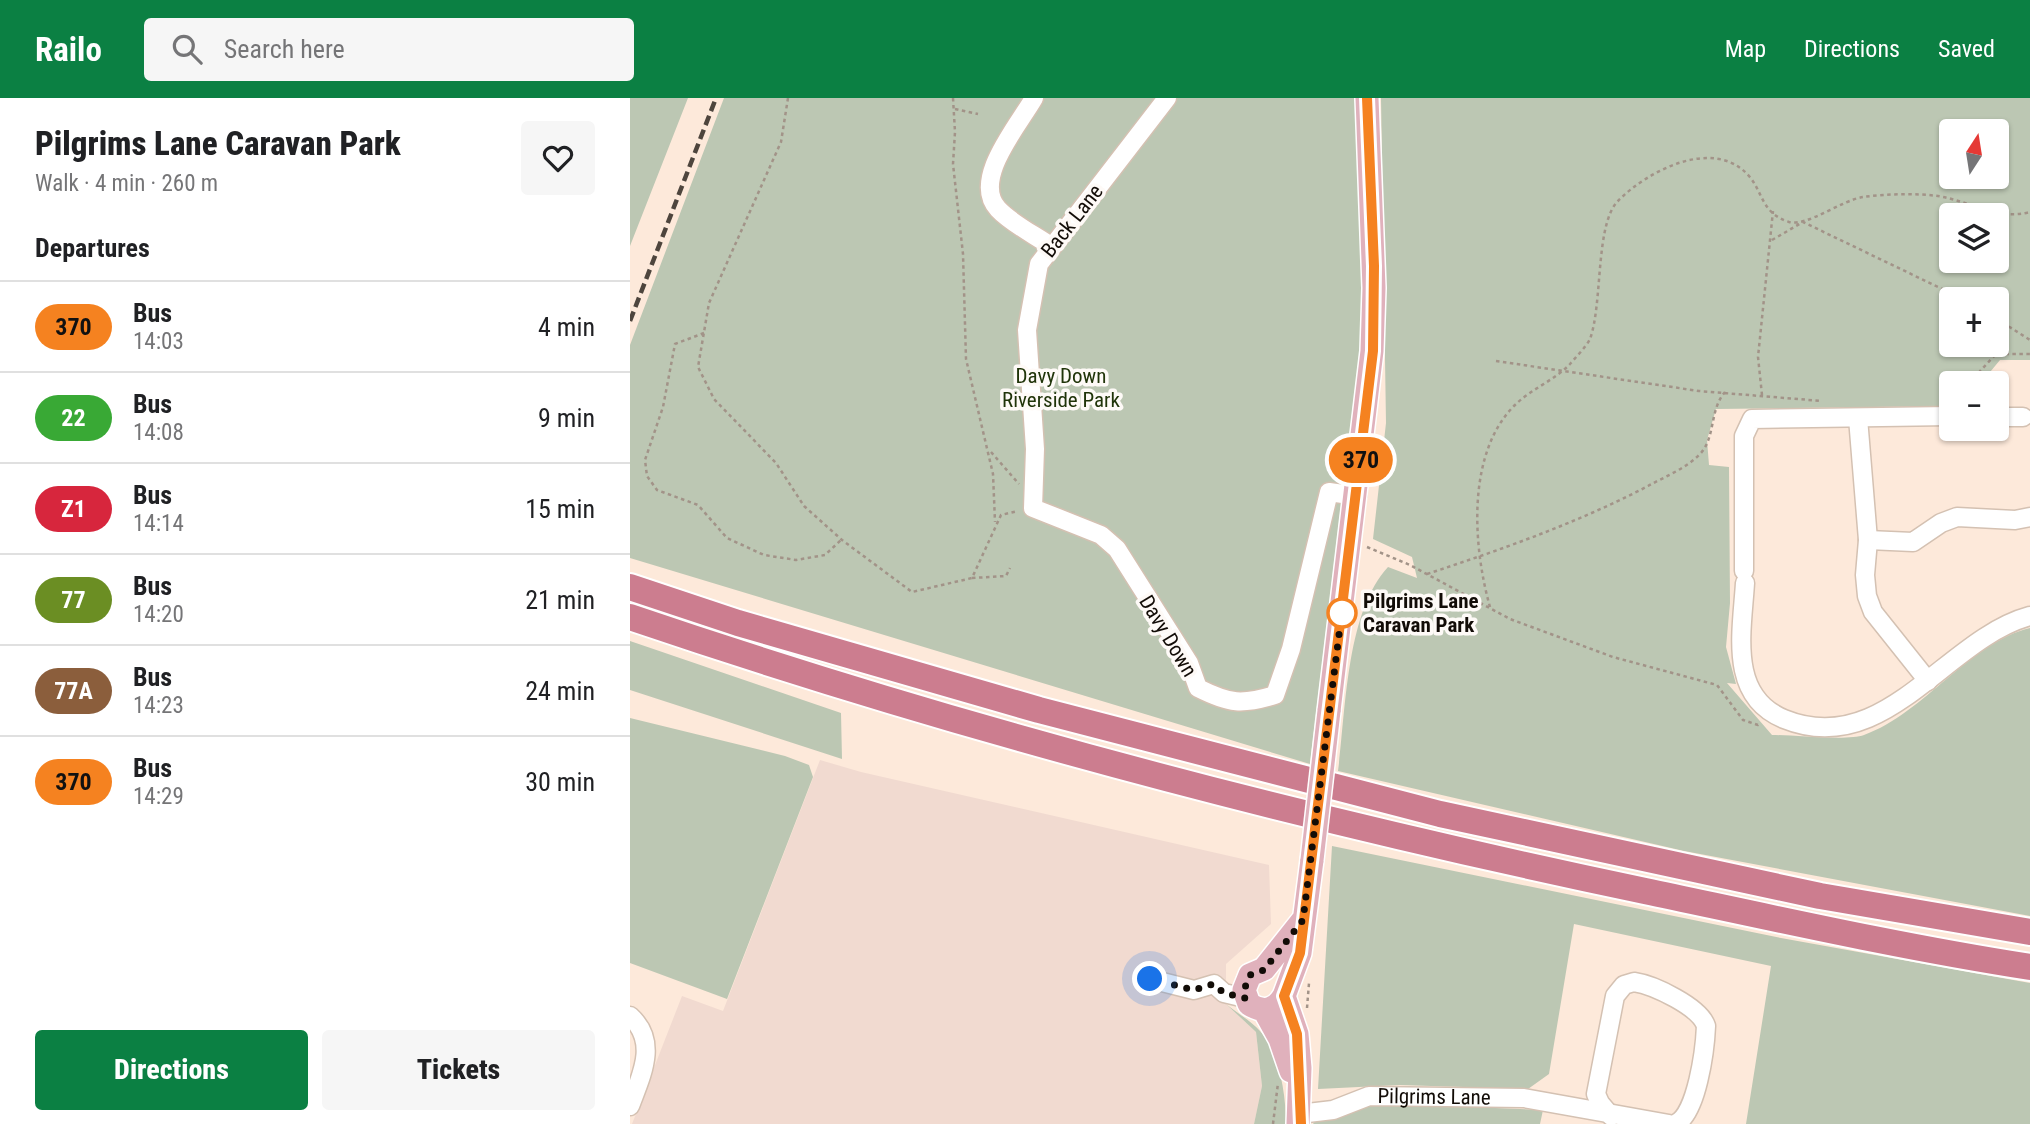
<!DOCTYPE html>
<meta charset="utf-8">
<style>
body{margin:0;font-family:"Roboto Condensed",sans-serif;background:#f6f6f6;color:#202124;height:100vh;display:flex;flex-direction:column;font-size:26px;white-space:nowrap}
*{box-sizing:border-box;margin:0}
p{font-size:23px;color:#757577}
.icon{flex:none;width:38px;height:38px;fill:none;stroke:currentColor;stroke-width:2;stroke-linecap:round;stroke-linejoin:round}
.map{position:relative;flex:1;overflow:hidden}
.sheet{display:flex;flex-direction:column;background:#fff;width:630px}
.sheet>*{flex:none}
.badge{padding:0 14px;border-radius:23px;font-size:24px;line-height:46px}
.needle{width:46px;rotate:12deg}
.fabs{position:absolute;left:1309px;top:21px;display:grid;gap:14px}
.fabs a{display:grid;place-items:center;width:70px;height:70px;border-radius:7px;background:#fff;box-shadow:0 2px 5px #0004;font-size:35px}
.you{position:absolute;width:35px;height:35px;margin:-18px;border:5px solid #fff;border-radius:50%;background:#1a73e8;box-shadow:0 0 0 10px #1a73e833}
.map>.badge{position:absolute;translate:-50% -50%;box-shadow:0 0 0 4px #fff}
h2{padding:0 35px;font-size:26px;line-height:63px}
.round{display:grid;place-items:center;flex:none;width:74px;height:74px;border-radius:7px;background:#f6f6f6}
.headline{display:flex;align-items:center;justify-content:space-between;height:119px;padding:0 35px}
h1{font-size:33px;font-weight:800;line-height:52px}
.action{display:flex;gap:14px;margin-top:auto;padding:14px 35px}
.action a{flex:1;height:80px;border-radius:7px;background:#0b8043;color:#fff;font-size:28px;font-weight:800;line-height:80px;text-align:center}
.action a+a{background:#f6f6f6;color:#202124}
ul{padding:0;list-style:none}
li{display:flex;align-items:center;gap:21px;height:91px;padding:0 35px;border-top:2px solid #e0e0e0}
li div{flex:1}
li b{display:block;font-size:26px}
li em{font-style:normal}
li .badge{min-width:77px;font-weight:700;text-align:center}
header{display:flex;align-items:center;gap:42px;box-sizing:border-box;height:98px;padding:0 35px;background:#0b8043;color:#fff}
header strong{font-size:33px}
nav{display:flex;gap:38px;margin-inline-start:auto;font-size:24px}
.search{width:490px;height:63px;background:#f6f6f6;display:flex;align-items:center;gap:18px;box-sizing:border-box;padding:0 24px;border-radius:7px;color:#757577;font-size:26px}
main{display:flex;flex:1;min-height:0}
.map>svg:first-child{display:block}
</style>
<header>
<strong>Railo</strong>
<div class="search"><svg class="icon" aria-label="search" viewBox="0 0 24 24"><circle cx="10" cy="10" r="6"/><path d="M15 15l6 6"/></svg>Search here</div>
<nav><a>Map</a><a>Directions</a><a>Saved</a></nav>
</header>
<main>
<section class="sheet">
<div class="headline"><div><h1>Pilgrims Lane Caravan Park</h1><p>Walk · 4 min · 260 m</p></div><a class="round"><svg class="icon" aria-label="heart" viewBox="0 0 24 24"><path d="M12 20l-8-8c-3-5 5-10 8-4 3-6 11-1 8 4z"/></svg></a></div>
<h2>Departures</h2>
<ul>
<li><span class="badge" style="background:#f58220;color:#111">370</span><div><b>Bus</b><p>14:03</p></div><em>4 min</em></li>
<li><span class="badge" style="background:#39a935;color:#fff">22</span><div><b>Bus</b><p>14:08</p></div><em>9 min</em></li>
<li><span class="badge" style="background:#d7263d;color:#fff">Z1</span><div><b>Bus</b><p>14:14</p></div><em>15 min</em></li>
<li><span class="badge" style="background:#6b8e23;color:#fff">77</span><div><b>Bus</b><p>14:20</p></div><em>21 min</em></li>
<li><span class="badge" style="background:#8b5e3c;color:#fff">77A</span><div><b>Bus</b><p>14:23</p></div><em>24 min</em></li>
<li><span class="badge" style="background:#f58220;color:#111">370</span><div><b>Bus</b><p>14:29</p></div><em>30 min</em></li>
</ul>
<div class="action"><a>Directions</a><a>Tickets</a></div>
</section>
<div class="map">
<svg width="1400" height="1026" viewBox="0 0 1400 1026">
<rect width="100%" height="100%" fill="#fde9da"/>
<path fill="#f1dad0" d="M190,662l41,12 408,93 2,59 -45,40v40l30,28 6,54 -8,38h-622l50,-128 41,15z"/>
<path fill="#bcc7b3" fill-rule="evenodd" d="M0,0h58l-58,148z
M94,0h653l-17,249 -50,417 -680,-206v-213z
M751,0h649v262h-30l-19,23h-30v23l-235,3 -9,31 2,25 20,2 1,136 -4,44 10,37 -9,-1 45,52c21,0 76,6 92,0 61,-22 104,-92 166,-107v288l-346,-65 -346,-80c8,-60 8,-159 50,-204l29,11 -5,-21 -39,-18 13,-116zM1321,33h46v46h-46zM1321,117h46v46h-46zM1321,201h46v46h-46z
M0,543l211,72 1,46 -212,-69z
M0,620l155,38 24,9 4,12 -86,222 -97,-36z
M702,748l449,92 249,45v141h-284l25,-158 -197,-42 -25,150 -21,15 -128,-4 -82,4z
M596,906c11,9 25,17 34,27 20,22 26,65 26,93h-32l8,-38 -6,-54z
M742,1005l171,7 -3,14h-227l3,-4z"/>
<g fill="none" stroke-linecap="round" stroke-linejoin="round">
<defs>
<g id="minor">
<path d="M404,0c-16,28 -63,82 -36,111 14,15 37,26 54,38"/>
<path d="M537,0l-128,166 -12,66 8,119 -2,59 68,27 16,14 72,114 9,25c32,16 44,17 77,7l16,-46 38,-157 28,4"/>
<path d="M1367,319h26"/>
<path d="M1228,320l10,122 -3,35 2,21 6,16 55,69"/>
<path d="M1238,442l45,2 28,-19 16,-6 58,3 15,-3"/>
<path d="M1114,473v-135l8,-17 199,-3"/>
<path d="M1115,485c-3,49 -17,113 39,136 101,41 161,-80 246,-103"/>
<path d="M520,881l44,11 20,-6 10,9 21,5"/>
<path d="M0,918c29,26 11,60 0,90"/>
<path id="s1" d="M669,1016l34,-4 36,-14 155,2 145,26"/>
<path d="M981,1018l-11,-13 -4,-9 19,-98 9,-11 10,-3c20,3 66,25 72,44 -1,23 -9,89 -31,98"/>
</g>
<path id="major" d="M699,613l43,-360 2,-63 -7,-190
M654,898c-9,15 -21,17 -35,8l-5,-14 6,-15 14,-6 39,-49
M634,912l16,29 11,32
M668,1026l2,-56 -3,-34 -13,-38 16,-43 12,-93"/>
<path id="highway" d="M0,489l108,36 301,87 401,104 380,82 210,36
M0,519c332,113 672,202 1015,274 128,27 256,56 385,76"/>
</defs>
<use href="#minor" stroke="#d4c1b2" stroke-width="21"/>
<use href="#major" stroke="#fff" stroke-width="26"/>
<use href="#highway" stroke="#fff" stroke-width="30"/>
<path stroke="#a29388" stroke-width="2.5" stroke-dasharray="3.5 3.5" stroke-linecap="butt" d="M158,0l-7,44 -72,161 -11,64 16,32 62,64 28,43 38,34 70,52 60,-14 29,-63 17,-4
M323,0l2,34 -2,32 10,90 3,105 27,115 2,48
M325,11l23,5
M1142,142l31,-18 160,77
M1367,221l33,21
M74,235l-29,11 -12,63 -18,53 2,16 10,14 41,15 29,33 37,17 32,5 29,-5 16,-15
M866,263l203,30 123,10
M1339,285l27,-29h34
M1132,297l-4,-38 15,-146
M361,354l28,32
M737,449l43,18 100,54 103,38 104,28 26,35 15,5 3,-2
M797,476c76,-25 150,-51 221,-88 16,-9 37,-17 51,-31 17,-16 10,-45 26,-63
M342,480l34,-2 4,-8
M860,509c-17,-60 -24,-154 25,-202 16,-16 40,-25 55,-41 6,-7 16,-17 20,-25 13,-36 5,-115 28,-138 29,-30 96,-65 131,-25 14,16 12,37 40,46 18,5 53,-22 74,-25 23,-3 52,-4 75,-1 32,5 59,25 92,16
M677,910l2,-25
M643,1026l5,-41"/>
<use href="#minor" stroke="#fff" stroke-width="18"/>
<use href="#major" stroke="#e0b1bc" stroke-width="23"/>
<use href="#highway" stroke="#cc7d8f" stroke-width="26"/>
<path stroke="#4e453d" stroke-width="4.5" stroke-dasharray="10 5" stroke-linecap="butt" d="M0,223l86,-223"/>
<defs>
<path id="major-bridge" d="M682,762l17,-149"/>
</defs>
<use href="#major-bridge" stroke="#fff" stroke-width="26" stroke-linecap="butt"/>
<use href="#major-bridge" stroke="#e0b1bc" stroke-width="23"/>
</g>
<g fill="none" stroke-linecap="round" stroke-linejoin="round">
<defs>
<path id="line" d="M671,1026l-4,-90 -13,-38 16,-43 73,-602 1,-85 -7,-168"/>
</defs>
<use href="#line" stroke="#fff" stroke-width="16"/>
<use href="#line" stroke="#f58220" stroke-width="10"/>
<path stroke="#120c07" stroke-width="7" stroke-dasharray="0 12.6" d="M520,881l44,11 19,-6 11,9 21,5 -1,-8 6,-15 14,-5 39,-50 40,-317 -1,10"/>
</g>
<circle fill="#fff" stroke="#f58220" stroke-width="3.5" cx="712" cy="515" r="14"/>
<g text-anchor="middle" stroke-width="7" stroke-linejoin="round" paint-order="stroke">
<g font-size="21" fill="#120c07" stroke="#fefaf7">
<text transform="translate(442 123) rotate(-52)" y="7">Back Lane</text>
<text transform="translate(538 538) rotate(59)" y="7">Davy Down</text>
<text dy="7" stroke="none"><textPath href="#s1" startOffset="138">Pilgrims Lane</textPath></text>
</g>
<g font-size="21" fill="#203409" stroke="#fefaf7">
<text x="431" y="285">Davy Down<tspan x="431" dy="24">Riverside Park</tspan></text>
</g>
<g font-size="21" font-weight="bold" fill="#120c07" stroke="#fefaf7" text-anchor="start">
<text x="733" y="510">Pilgrims Lane<tspan x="733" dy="24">Caravan Park</tspan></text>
</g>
</g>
</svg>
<div class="fabs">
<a><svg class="needle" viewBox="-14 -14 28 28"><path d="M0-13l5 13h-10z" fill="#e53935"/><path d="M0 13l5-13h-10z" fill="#757577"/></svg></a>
<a><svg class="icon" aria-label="layers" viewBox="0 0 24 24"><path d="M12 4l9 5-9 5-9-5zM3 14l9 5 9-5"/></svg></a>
<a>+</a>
<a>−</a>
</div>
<div class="you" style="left:520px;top:881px"></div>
<b class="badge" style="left:731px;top:362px;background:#f58220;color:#111">370</b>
</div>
</main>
